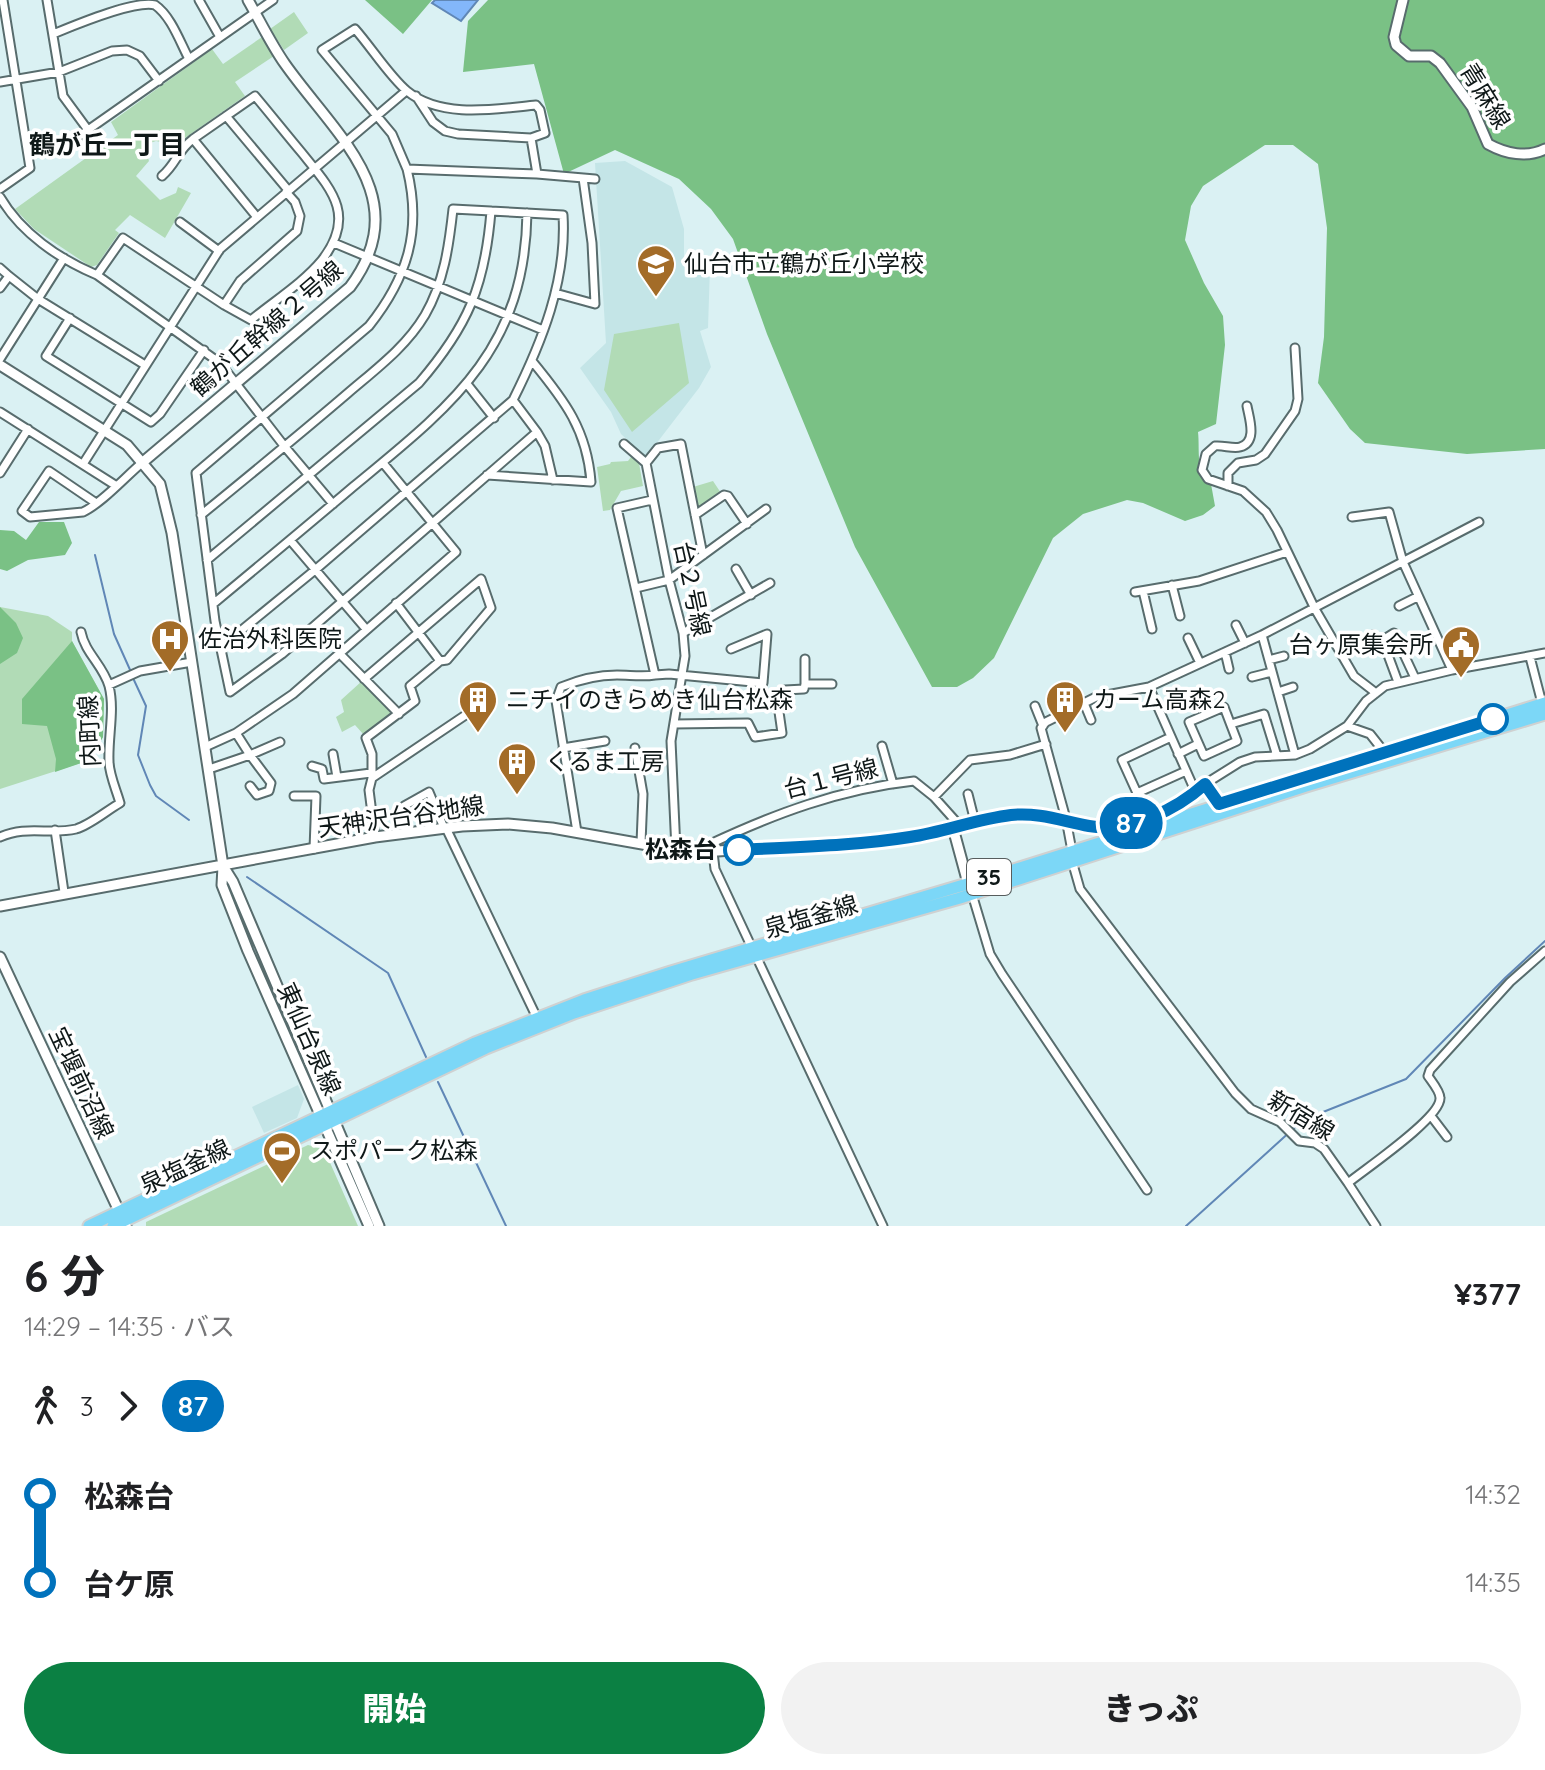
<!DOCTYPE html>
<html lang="ja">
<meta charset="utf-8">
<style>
body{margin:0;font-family:Quicksand,"Noto Sans JP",sans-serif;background:#f2f2f2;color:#202124;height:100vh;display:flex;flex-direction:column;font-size:30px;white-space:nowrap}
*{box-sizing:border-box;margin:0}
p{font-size:26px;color:#757577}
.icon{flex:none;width:44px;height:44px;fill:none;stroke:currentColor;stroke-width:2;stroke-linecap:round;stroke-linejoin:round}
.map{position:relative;height:1226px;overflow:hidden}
.sheet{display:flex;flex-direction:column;background:#fff;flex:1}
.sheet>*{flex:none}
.badge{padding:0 16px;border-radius:26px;font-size:28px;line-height:52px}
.map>.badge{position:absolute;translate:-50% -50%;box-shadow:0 0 0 4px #fff}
.legs{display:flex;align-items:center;gap:12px;height:88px;padding:0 24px;font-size:26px}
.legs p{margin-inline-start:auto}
.headline{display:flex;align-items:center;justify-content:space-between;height:136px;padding:0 24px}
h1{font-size:44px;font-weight:800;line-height:60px}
.button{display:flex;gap:16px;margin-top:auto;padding:16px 24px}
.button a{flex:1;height:92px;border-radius:48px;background:#0b8043;color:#fff;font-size:32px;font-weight:800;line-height:92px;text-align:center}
.button a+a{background:#f2f2f2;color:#202124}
ul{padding:0 24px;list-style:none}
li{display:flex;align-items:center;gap:28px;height:88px;font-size:30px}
li i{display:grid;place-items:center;width:12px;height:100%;margin:0 10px;background:currentColor}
li i::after{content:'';width:20px;height:20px;margin:-10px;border:6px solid;border-radius:50%;background:#fff}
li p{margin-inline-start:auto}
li:first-child i{background:linear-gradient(#0000 50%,currentColor 0)}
li:last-child i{background:linear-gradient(currentColor 50%,#0000 0)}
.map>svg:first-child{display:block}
</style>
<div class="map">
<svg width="1545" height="1226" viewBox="0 0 1545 1226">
<rect width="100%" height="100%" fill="#daf1f3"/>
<path fill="#c4e5e7" d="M625,161l47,26 12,42v27l26,11 -2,61 -8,3 11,36 -12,21 -53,69 -25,-23 -10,-22 -31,-44 26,-25 -11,-180z
M298,1085l6,14 -7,19 -33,15 -12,-26z"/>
<path fill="#b1dbb6" d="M294,12l14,21 -24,17 -14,-21z
M262,37l12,19 -39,26 10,14 -70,49 -19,-4 -12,4 5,16 -13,15 24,24 16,-7 2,-6 13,6 -26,45 -35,-23 -15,15 4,3 -22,32 -6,2 -57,-38 -19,-20 103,-74 -7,-13 101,-73 11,15z
M679,323l10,60 -57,49 -28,-42 10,-56z
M631,457l8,6 4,23 -22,5 -11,19 -7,1 -6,-44 13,-3 1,-2 17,-1z
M713,481l8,12 -24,17 -4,-23z
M0,607l48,9 24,16v9l32,58 -1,38 -13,23 -90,29z
M362,681l28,29v6l-26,19 -9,-10 -13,7 -6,-15 8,-5 -3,-12z
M308,1145l16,4 34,77h-212v-4z"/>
<path fill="#7ac185" d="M365,0h67l-29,34z
M488,0h1057v449l-78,5 -102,-11 -15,-14 -32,-46 6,-46 3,-109 -9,-64 -25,-19h-28l-62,41 -12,20 -6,34 19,43 19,33 2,29 -9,79 -18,8c2,17 -3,43 13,52l4,22 -12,9 -18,6 -42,-18 -16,-3 -44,14 -30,24 -59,120 -21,20 -16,9h-25l-77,-140 -88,-213 -34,-95 -22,-30 -32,-30 -64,-29 -51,24 -30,-110 -71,8 5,-51z
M39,522h25l8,21 -7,12 -37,5 -21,11 -7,-2v-39l14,1 12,9z
M0,607l16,16 7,15 -6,15 -17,11z
M72,641l32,58 -1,38 -13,23 -35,12 1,-13 -9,-33 -25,-2v-25z"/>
<path fill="#83b7fa" stroke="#6087b6" stroke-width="2" d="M435,0h43l-17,21 -29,-18z"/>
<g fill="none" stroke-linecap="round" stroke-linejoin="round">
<path stroke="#6087b6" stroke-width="2" d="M95,555l19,79 17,38
M133,678l13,28 -8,49 12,30 6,11 33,24
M247,877l141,96 38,84
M438,1082l68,144
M1186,1226l117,-106 103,-41 99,-101 40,-37"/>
<defs>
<path id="minor" d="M47,0l16,96 25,34
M199,0l21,37
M53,34c22,-9 81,-34 102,-29 16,11 25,37 34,54
M0,82l59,-10 53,-21 15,-1 13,6 19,25
M416,96l17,26 12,9 13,3 73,4 14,-5 -5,-23 -4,-5c-40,4 -95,14 -129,-14 -17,-14 -36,-44 -52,-62l-33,21 70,84 15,35 130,5
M226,116l62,74
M531,138l6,36 58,5
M68,144l205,-144
M407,169c15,61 1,108 -38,157l-173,147 19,148 15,71 52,-38 255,-222 -24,-32
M162,176c15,-13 15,-25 31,-37
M0,189l30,-21 -27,-168
M0,197c21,36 59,62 97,78l123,88 65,84 48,57
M256,216l-63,-77 62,-43c16,19 31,38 47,57 29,36 55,62 20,107 -19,23 -48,41 -71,60l-27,-15 16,-24 57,-50 3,-15 -5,-14 -9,-10
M180,222l39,29
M334,243l209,87
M0,268l9,8
M97,275l26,-37 101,67
M0,288l9,-12 29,23 107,66
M555,293l40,11 -3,-61 -9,-65
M70,318l-24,38 105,66 9,-8 44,-64
M0,359l64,-101
M467,384l27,34
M1247,406c2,12 11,36 -7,41 -7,2 -17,-2 -25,-1l-9,8 -4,16 6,9 35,12 23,21 11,18 38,79 39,67 22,17
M0,412l115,73
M537,432l8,14 8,34
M624,444l22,19 23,117 14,53 2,23 -14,85 5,109
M646,463l12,-15 23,-4 22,111
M83,464l137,-215 186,-158
M0,473l28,-44
M487,475l104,7c-4,-52 -26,-81 -59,-121
M1228,486v-13l10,-10 18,-3 9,-6 30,-43 3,-12 -3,-51
M652,500l-35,8 38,167 14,-1 94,9 4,-49 -36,15
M96,503l-47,-32 -27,40 8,6 53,-5c19,-9 43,-36 60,-50
M201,515c49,-40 98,-80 147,-122 28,-24 58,-46 77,-78 19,-33 24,-69 28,-106l110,6c4,65 -21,127 -50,185l-198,170 -94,77
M695,515l29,-20 4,1 19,28
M1352,517l37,-5 14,50 49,108
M290,540l76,89
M207,560l212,-177c49,-57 66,-97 72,-172
M736,569l15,26
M1172,585l8,31
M636,588l33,-8 97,-71
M1143,591l9,38
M1135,592l64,-11 88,-29
M396,603l44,58
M213,604c47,-39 94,-78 141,-118 97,-80 171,-136 173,-273
M1399,606l18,-9
M1236,625l9,18
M683,633l87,-50
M1262,635l33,120
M1373,635l5,8 16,-10 21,45
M1188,638l12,25
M1225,652l4,17
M339,653l60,61
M1388,655l10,27
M1530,657l13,50
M1269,660l15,-4
M1252,677l20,-5
M364,679l117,-100 10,29 -44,52 -7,1 -30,25 5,15 -49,37 6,16v24
M805,684v-25
M109,685l31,-14 52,-9
M1149,687l47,106
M1278,692l15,-5
M1084,703l7,17
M1035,706l8,20
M1224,707l13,34 -33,15 -15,-34z
M674,724l74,-1 7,14 27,-4 -3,-21 3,-4 3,-18 19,-1 1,-5h27
M1231,724l33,-10 13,42
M1347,726l23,8 15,19
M236,733l14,22 30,-13
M1171,737l-49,23 15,33 49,-22
M882,746l11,38
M205,747l31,-14 57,-39 163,-142 -73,-89
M563,748l42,-7
M635,748l8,46 -2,49
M333,754l4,23
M1178,754l20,-10
M312,766l10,3 2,10 47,-6
M209,769l41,-14 21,28 -2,8 -12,4 -7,-9
M1205,784l14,20
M968,794l7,28
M294,796h22l-2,53
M934,797l36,-37 40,-5 36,-11
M404,806l25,-14 15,36
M446,828l91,190
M953,828l53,-13 23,-2 76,14 31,-6 44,-18 25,-19 35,-22 15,-5 40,-2 15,-6 37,-23 19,-25 19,-15 67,-16 93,-17
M55,830l9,62
M577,832l-21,-131 5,-14c17,-7 37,-12 56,-12 13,0 25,2 38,0
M0,837c26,-12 50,-2 76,-8 14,-4 30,-18 44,-26 -4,-14 -11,-29 -11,-42 -1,-25 6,-51 0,-75 -6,-21 -24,-33 -28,-54
M375,837l-6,-47 3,-12 98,-66
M1072,851l-6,-32 -25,-91 5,-6 50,-25 53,-10 113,-52 217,-113
M702,852l6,-7c66,-31 132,-56 206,-64l20,16 26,29
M713,852l2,17 37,79
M1072,861l8,28 155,204 16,16 29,13 19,19 16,2 9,6 24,34c17,-14 93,-65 92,-85 0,-7 -8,-16 -12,-22l2,-6 80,-88 35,-31
M972,894l18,60 12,20 145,216
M756,956l127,270
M1431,1116l16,21
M1348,1183l28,43"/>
<path id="tertiary" d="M1403,0l-9,37 2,8 13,11h22l9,7 32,44 16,37c18,10 39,14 57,5
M0,365l127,80 33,39 12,49 51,333 -1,19 26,66 121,275
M143,462l207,-175c67,-90 -15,-152 -65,-223 -14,-20 -25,-43 -37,-64
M223,866l10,16 146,344
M0,906l375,-69 87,-11 46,-2 44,4 124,22 26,2 166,-11 39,-3 46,-10 16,59
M0,957l126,269"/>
<path id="primary" d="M89,1226l386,-183 109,-43 87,-28 333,-99 541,-170
M113,1226l373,-178 88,-35 118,-39 268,-76 346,-112 239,-72"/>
</defs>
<use href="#minor" stroke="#586c6d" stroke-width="11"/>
<use href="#tertiary" stroke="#586c6d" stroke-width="13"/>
<use href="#primary" stroke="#cfd1d1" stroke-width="15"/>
<use href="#minor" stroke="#fff" stroke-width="7"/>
<use href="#tertiary" stroke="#fff" stroke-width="9"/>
<use href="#primary" stroke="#7cd7f7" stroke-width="11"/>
</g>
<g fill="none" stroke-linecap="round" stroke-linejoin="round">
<defs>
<path id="line-1" d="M739,850c56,-3 115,-4 171,-13 34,-5 67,-18 101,-22 28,-3 51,6 78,11 40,7 87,-16 116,-42l14,20 274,-85"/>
</defs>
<use href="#line-1" stroke="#fff" stroke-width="18"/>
<use href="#line-1" stroke="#0072bc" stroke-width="12"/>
</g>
<defs>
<symbol id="school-pin" viewBox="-11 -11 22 30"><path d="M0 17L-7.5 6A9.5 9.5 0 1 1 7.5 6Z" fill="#a36c28" stroke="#fff"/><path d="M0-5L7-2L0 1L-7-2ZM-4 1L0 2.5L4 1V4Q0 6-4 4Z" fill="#fff"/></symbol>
<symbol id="hospital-pin" viewBox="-11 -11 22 30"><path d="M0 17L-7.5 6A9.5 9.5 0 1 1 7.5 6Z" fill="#a36c28" stroke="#fff"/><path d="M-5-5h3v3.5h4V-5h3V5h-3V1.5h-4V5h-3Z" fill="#fff"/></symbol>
<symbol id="civic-pin" viewBox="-11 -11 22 30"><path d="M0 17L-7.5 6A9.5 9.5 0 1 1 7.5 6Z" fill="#a36c28" stroke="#fff"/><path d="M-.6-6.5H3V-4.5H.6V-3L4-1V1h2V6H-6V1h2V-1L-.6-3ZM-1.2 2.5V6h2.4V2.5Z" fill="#fff"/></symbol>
<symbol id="building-pin" viewBox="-11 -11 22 30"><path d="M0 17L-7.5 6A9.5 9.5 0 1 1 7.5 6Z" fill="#a36c28" stroke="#fff"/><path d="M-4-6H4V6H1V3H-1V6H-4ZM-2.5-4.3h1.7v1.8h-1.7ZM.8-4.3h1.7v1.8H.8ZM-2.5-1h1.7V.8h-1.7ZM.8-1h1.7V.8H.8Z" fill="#fff"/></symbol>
<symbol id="stadium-pin" viewBox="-11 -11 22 30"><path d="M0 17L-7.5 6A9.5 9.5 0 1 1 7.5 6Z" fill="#a36c28" stroke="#fff"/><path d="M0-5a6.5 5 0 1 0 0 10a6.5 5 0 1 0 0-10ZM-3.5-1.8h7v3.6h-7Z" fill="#fff"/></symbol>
</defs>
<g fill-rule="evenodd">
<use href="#school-pin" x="634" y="242" width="44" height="60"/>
<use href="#hospital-pin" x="148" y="617" width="44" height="60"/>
<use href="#civic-pin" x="1439" y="623" width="44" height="60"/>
<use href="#building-pin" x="456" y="678" width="44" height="60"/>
<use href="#building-pin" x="1043" y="678" width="44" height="60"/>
<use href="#building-pin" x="495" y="740" width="44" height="60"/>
<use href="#stadium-pin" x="260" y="1129" width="44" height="60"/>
</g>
<g fill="#fff" stroke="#0072bc" stroke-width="4">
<circle cx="1493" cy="719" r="14"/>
<circle cx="739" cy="850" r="14"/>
</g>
<g text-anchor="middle" stroke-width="7" stroke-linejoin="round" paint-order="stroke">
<rect fill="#fff" stroke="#575d5d" stroke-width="2" x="967" y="859" width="44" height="36" rx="6"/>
<g font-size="22" font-weight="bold" fill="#0f1818">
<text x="989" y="885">35</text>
</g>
<g font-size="24" fill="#0f1818" stroke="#fff">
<text transform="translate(1485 96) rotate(58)" y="8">青麻線</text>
<text transform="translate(267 329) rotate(-41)" y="8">鶴が丘幹線２号線</text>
<text transform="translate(692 589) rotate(78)" y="8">台２号線</text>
<text transform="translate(90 731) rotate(-93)" y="8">内町線</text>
<text transform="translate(831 779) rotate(-14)" y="8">台１号線</text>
<text transform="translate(401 817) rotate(-8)" y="8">天神沢台谷地線</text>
<text transform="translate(811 917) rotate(-16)" y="8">泉塩釜線</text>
<text transform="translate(309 1039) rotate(66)" y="8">東仙台泉線</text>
<text transform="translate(81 1083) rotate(65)" y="8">宝堰前沼線</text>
<text transform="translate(1301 1116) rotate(31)" y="8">新宿線</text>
<text transform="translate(185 1167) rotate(-25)" y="8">泉塩釜線</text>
</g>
<g font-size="24" fill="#0f1818" stroke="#fff" text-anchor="start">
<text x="684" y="272">仙台市立鶴が丘小学校</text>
<text x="198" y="647">佐治外科医院</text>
<text x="1433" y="653" text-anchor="end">台ヶ原集会所</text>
<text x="506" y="708">ニチイのきらめき仙台松森</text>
<text x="1093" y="708">カーム高森2</text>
<text x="545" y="770">くるま工房</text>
<text x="310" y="1159">スポパーク松森</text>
</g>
<g font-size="24" font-weight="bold" fill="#0f1818" stroke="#fff" text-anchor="end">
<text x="717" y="858">松森台</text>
</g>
<g font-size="26" font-weight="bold" fill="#0f1818" stroke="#fff">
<text x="107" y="154">鶴が丘一丁目</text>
</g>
</g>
</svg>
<b class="badge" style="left:1131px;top:823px;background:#0072bc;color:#fff">87</b>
</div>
<section class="sheet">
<div class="headline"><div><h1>6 分</h1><p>14:29 – 14:35 · バス</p></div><b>¥377</b></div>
<div class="legs"><svg class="icon" aria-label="walk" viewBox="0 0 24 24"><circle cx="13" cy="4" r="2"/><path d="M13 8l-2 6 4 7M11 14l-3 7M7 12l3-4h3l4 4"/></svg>3<svg class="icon" aria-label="forward" viewBox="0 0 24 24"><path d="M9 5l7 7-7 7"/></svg><b class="badge" style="background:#0072bc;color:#fff">87</b></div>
<ul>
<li><i style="color:#0072bc"></i><b>松森台</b><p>14:32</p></li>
<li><i style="color:#0072bc"></i><b>台ケ原</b><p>14:35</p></li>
</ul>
<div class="button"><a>開始</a><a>きっぷ</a></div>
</section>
